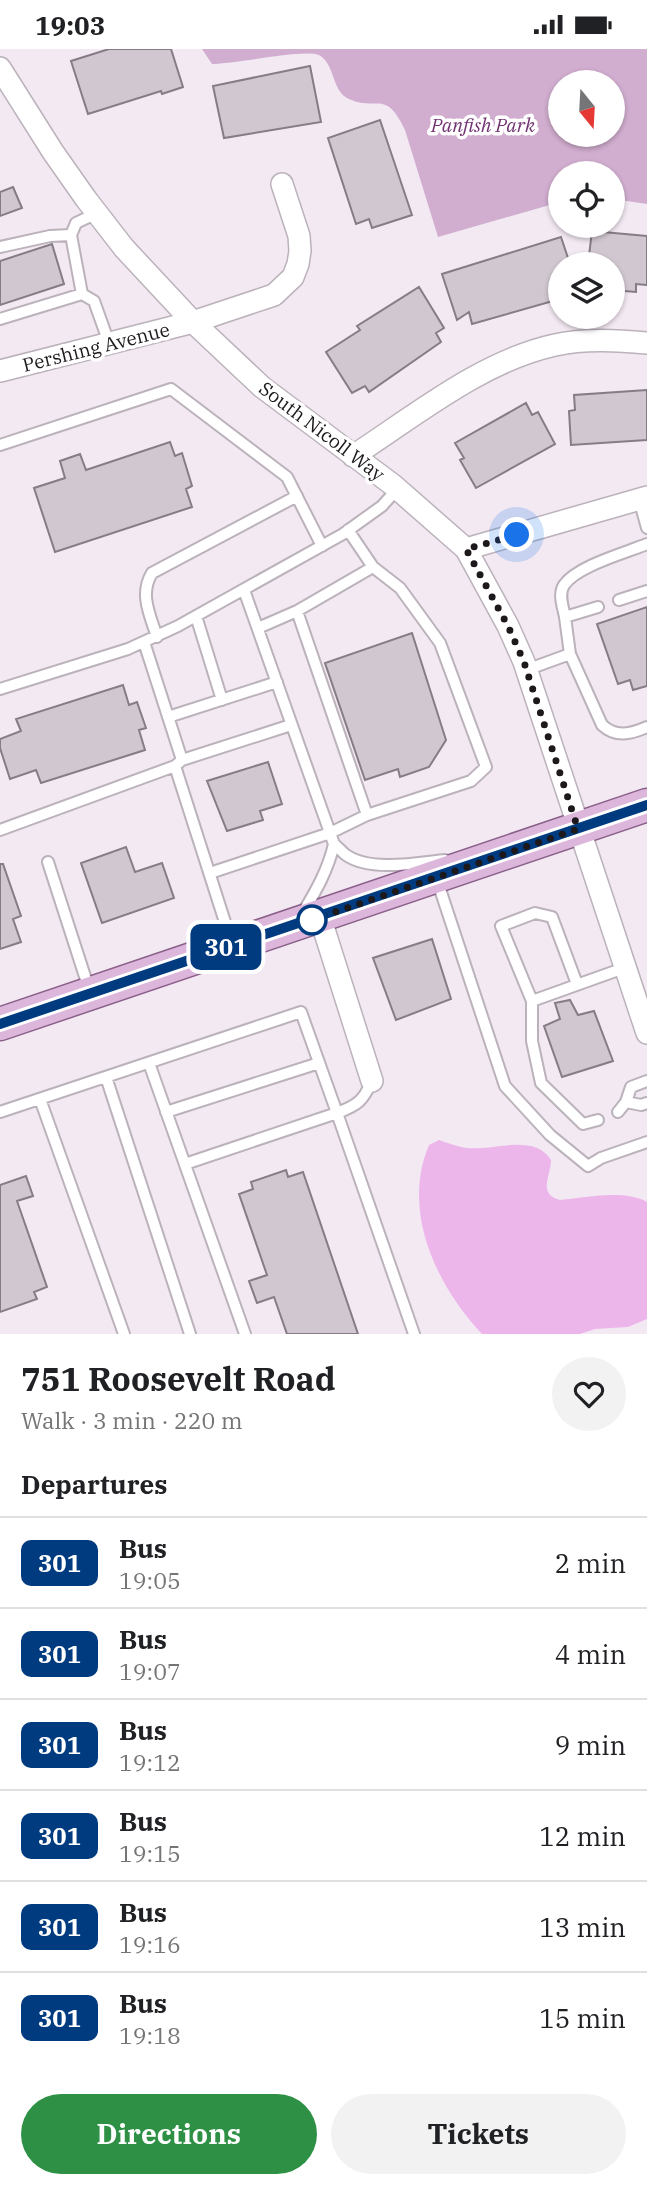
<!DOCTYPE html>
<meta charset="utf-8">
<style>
body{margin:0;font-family:"IBM Plex Serif",serif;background:#f2f2f2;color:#202124;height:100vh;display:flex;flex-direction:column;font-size:26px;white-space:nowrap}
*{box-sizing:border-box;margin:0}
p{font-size:23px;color:#757577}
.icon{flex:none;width:38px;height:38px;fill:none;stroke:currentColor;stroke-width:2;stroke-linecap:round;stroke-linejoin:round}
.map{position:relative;height:1285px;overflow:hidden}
.side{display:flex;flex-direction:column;background:#fff;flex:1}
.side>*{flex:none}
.badge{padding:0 14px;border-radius:10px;font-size:24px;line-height:46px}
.needle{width:46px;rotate:162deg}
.tools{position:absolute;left:548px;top:21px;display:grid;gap:14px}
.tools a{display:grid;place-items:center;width:77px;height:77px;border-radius:50%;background:#fff;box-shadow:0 2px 5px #0004;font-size:35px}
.you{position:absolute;width:35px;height:35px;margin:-18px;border:5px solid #fff;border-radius:50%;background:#1a73e8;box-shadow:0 0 0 10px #1a73e833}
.map>.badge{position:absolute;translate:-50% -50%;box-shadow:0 0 0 4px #fff}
h2{padding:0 21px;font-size:26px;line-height:63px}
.round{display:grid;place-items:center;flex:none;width:74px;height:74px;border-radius:37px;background:#f2f2f2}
.headline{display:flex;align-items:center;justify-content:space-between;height:119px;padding:0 21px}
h1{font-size:33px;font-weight:700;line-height:52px}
.button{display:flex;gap:14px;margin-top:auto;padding:14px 21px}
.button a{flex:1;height:80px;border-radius:42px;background:#2d9044;color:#fff;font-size:28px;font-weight:700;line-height:80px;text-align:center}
.button a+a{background:#f2f2f2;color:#202124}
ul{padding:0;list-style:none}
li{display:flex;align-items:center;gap:21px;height:91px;padding:0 21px;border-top:2px solid #e0e0e0}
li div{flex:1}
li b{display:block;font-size:26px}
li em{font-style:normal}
li .badge{min-width:77px;font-weight:700;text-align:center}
.status{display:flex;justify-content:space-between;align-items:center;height:49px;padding:0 35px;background:#fff;direction:ltr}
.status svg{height:19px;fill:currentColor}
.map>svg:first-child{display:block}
</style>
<div class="status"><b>19:03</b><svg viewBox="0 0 49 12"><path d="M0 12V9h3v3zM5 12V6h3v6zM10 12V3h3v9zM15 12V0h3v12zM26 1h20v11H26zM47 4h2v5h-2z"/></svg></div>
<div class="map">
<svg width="647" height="1285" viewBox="0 0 647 1285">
<rect width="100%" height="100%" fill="#f3e9f3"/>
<path fill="#d1adcf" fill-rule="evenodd" d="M202,0h445v155l-34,-5 -1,-26h-52v29l-122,35 -33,-107c-20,-42 -27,-18 -56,-31 -18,-8 -13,-34 -30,-44 -16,-6 -84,9 -107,9zM560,33h52v53h-52z"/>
<path fill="#edb6eb" d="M439,1091c9,3 19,7 28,8 26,3 67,-15 84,12 0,16 -14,34 9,40 26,-2 63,-11 87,2v117l-19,8 -33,2 -15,5h-98c-46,-49 -81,-123 -53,-189z"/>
<path fill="#d1c7d0" stroke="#857c85" stroke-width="2" d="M109,0h62l12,38 -21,7 -1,-3 -73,23 -17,-53z
M310,17l11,56 -97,16 -11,-52z
M380,71l32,95 -40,13 -3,-9 -13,5 -28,-86z
M13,138l9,21 -22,8v-24z
M592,182l55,5v49l-11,-1v8l-24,-2v-26h-24z
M561,188l9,27h-10v35l-88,25 -3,-12 -12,8 -15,-46z
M52,195l12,40 -64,21v-44z
M419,238l25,41 -8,5 5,9 -72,50 -4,-6 -13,7 -26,-41 34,-22 -3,-4z
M647,341v50l-76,5 -2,-34 6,-1 -1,-15z
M526,354l6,12 6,-3 17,32 -79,44 -16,-28 4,-2 -9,-15z
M170,393l5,14 7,-3 10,33 -6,3 6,18 -137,45 -21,-64 31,-10 -5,-17 20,-7 6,16z
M647,558v79l-14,4 -3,-10 -12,4 -21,-60z
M412,584l34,107 -17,27 -29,10 -2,-8 -33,11 -40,-117z
M123,636l6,20 8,-3 9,26 -7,2 6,20 -104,33 -5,-13 -26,9 -10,-31v-9l21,-8 -5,-12z
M268,713l14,42 -22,7 3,9 -36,11 -20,-50z
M126,798l9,25 27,-9 12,35 -72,25 -21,-60z
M0,815h3l18,52 -8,3 8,23 -21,7z
M432,890l19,60 -55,21 -23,-62z
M570,951l8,15 16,-4 19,50 -51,16 -18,-51 16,-7 -5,-16z
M286,1121l2,7 15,-5 55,162h-71l-13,-37 -17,6 -8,-22 18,-6 -28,-81 14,-5 -2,-7z
M26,1127l7,20 -16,5 30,86 -13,5 3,7 -37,13v-127z"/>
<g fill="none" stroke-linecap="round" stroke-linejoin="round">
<defs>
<path id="service" d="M0,198l50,-11 21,-1
M82,245l-11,-59 5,-12 21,-10
M0,270l82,-25 12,7 15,42
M0,396l171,-56 116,88 35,69
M639,450l8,29
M244,541l90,254c4,3 8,8 12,11 25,17 71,8 99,5
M619,551l28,-9
M598,558l-33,10 5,37 32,71c14,13 29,9 45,2
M297,562l70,204
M196,567l26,84
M565,568c-2,-10 -7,-23 -1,-32 13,-19 61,-32 83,-41
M258,579l39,-17 76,-44 -25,-37
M157,588c-7,-22 -18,-43 -5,-64l145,-77
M144,593l38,118
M526,621l44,-16
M0,640l128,-40 50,-23 165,-92 39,-28 16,-18
M168,668l109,-35
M175,717l57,178
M0,781l175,-64 7,-6 109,-35
M48,813l41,127
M210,824l120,-40 37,-18 104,-34 15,-14 -46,-124 -40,-55 -27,-21
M437,831l68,206 45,49 38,31 13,-8 46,-16
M302,865c14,-23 26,-44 32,-70
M532,952l-31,-75 34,-13 17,4 25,67
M149,1014l96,271
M106,1028l84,257
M372,1032c-9,20 -14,24 -35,32l77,221
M40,1050l84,235
M626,1053l15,3 6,-2
M0,1063l301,-100 36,101 -152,51
M166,1063l153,-49
M618,1063l8,-10 5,-15 16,-6
M598,1071l-15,4 -42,-41 -9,-42v-40l92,-33"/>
<path id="minor" d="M0,19l53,84 33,47 38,49 69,74 69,65 131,98 73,64 42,77 16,36 123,371
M0,322l193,-49 81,-27 19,-18 5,-13 2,-13 -1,-15 -17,-52
M353,407c63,-41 129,-95 202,-111 29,-7 63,-5 92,-2
M466,500l181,-52
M320,868l52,164"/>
<path id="primary" d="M0,975l647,-219"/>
</defs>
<use href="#service" stroke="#bbb2bb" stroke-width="14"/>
<use href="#minor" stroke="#bbb2bb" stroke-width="24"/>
<use href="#primary" stroke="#8a6089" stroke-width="35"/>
<use href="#service" stroke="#fff" stroke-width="10"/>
<use href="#minor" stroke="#fff" stroke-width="21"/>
<use href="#primary" stroke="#dcb6db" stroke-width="32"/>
</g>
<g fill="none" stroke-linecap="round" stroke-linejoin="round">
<defs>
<path id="line" d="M0,975l647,-219"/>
</defs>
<use href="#line" stroke="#fff" stroke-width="16"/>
<use href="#line" stroke="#003b80" stroke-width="10"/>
<path stroke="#1c181c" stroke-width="7" stroke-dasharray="0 12.6" d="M312,871l266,-91 -54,-167 -16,-36 -42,-77 51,-14"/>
</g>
<circle fill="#fff" stroke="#003b80" stroke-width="3.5" cx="312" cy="871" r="14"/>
<g text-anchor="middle" stroke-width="7" stroke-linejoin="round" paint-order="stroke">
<g font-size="19" font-style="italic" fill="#713271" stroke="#fff">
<text x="483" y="83">Panfish Park</text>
</g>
<g font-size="19" fill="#1c181c" stroke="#fff">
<text transform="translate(96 298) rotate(-14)" y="7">Pershing Avenue</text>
<text transform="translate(322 382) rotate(37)" y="7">South Nicoll Way</text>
</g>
</g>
</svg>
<div class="tools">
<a><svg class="needle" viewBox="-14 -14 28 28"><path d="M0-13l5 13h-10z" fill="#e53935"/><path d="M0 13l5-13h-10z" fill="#757577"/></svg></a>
<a><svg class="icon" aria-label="locate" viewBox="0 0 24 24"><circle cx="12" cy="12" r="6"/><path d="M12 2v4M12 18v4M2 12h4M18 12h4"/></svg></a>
<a><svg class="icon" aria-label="layers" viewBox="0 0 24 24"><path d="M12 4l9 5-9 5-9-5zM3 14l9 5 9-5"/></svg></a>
</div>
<div class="you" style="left:517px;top:486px"></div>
<b class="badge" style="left:226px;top:898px;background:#003b80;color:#fff">301</b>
</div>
<section class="side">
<div class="headline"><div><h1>751 Roosevelt Road</h1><p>Walk · 3 min · 220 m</p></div><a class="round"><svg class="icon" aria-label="heart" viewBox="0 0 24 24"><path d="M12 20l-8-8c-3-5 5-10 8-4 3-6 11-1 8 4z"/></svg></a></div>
<h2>Departures</h2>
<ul>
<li><span class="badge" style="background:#003b80;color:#fff">301</span><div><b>Bus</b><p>19:05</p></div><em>2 min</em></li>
<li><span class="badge" style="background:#003b80;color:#fff">301</span><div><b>Bus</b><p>19:07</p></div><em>4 min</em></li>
<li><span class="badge" style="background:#003b80;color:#fff">301</span><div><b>Bus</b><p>19:12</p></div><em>9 min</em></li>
<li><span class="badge" style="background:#003b80;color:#fff">301</span><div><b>Bus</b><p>19:15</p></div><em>12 min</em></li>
<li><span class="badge" style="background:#003b80;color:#fff">301</span><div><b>Bus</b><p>19:16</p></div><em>13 min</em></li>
<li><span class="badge" style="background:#003b80;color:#fff">301</span><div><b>Bus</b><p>19:18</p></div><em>15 min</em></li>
</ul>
<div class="button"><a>Directions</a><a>Tickets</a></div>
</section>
